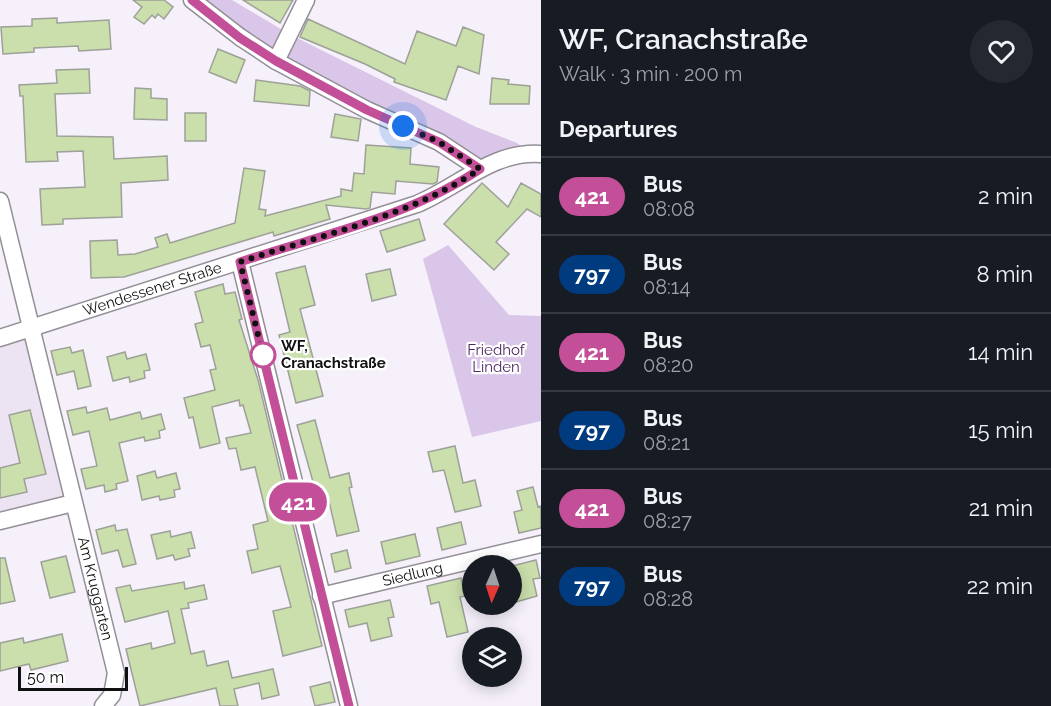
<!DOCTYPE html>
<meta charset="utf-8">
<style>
body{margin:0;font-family:Raleway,sans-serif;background:#242831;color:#f1f3f6;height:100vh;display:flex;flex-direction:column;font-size:22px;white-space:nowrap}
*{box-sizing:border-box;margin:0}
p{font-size:20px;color:#9ea1a6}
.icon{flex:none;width:33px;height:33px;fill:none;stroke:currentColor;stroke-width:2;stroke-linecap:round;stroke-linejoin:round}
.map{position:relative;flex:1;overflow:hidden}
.sheet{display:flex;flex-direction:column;background:#171b24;width:510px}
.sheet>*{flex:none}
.badge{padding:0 12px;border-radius:20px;font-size:21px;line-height:39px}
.needle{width:39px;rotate:183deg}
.tools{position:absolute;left:462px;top:555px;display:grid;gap:12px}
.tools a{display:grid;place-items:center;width:60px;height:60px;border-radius:50%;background:#171b24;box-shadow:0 3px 15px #0003;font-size:30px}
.scale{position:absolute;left:18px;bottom:15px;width:110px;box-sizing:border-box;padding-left:6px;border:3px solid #100f11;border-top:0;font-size:16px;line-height:21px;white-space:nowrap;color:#100f11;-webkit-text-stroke:4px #fff;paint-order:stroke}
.you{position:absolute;width:30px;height:30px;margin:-15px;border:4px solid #fff;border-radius:50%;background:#1a73e8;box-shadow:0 0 0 9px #1a73e833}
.map>.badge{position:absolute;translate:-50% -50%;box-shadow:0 0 0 3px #fff}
h2{padding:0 18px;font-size:22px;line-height:54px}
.round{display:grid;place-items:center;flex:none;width:63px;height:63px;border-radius:32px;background:#242831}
.overview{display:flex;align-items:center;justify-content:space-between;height:102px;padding:0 18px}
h1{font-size:28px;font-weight:600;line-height:45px}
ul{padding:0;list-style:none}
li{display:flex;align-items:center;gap:18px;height:78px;padding:0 18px;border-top:2px solid #363941}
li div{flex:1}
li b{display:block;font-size:22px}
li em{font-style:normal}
li .badge{min-width:66px;font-weight:700;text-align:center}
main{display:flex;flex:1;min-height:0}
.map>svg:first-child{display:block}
</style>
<main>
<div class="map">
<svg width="541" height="706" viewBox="0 0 541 706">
<rect width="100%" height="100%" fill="#f5f0f9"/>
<path fill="#ede4f3" d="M32,327l41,176 -73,18v-186z"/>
<path fill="#dac6e8" d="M192,0h40l57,34 187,93 41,16 12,10 -49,16 -113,-59z
M448,245l61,70 32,1v105l-69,16 -49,-178z"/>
<path fill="#cbdfad" stroke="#9da198" stroke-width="1.5" d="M133,0h31l9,7 -9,12 -6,-5 -3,4 -3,-3 -8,9 -10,-7 8,-10z
M243,0h50l-13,23z
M57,18v5l52,-3 2,29 -32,2 -1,-5 -44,2v4l-31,2 -2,-27 31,-1v-7z
M308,19l97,45 12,-33 39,15 7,-19 21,8 -5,39 -21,-8 -12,34 -52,-18 1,-3 -30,-15 -65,-27z
M218,49l27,11 -9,23 -27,-11z
M89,69l1,24 -35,1 2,42 56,1 1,22 53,-3 1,24 -47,3 1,34 -59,2v5l-21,1 -2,-36 45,-2 -2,-36 -26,1 1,9 -32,1 -3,-66h-3l-1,-11 38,-2 -1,-13z
M492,78l17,2 -1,4 22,2 -1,18h-39z
M256,80l44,6 10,5 -1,15 -55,-5z
M135,88l16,1v9l16,1v21l-33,-1z
M185,113h21v28h-21z
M335,114l26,5 -3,22 -27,-4z
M366,145l45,3 -1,16 29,3 -2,15 -4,2 -37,-3 -1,13 -23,-2 -2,16 -4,1 -40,-4 4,14 -33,10 -23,7 -1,-4 -149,45 -33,1 -1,-37 27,-1 1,15 17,-1 23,-7 -3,-9 12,-4 3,9 65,-20 9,-55 21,3 -6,38 7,1 -1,6 76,-20v-7l11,2 2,-18 10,1z
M482,183l26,24 13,-24 20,11v23l-14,-8 -31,33 13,12 -15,16 -50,-46z
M419,219l6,21 -38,12 -7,-21z
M305,266l10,39 -15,4 23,87 -27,7 -17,-68 11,-3 -14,-59z
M390,269l6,26 -24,6 -6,-27z
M223,284l2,10 10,-2 7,27 -3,1 19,60 64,266 -39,10 -10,-45 18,-4 -11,-41 -28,7 -5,-22 11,-2 -5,-24 15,-4 -13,-54 -14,3 -5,-22 -7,1 -3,-11 25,-5 -8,-28 -3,1 -1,-6 -27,7 8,36 -20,5 -7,-31 -4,1 -5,-20 31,-8 -5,-20 6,-1 -6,-24 -9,2 -6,-23 8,-2 -8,-30z
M70,347l2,6 11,-3 8,36 -13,3 -4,-18 -17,4 -6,-24z
M125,352l2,7 19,-5 4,16 -6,1 1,7 -15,4 -1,-5 -16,4 -6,-24z
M86,407l1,6 20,-5 3,12 30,-8 2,7 19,-5 4,15 -6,2 1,7 -15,3 -1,-4 -25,6 9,38 -12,3 1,5 -12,3 -1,-7 -18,4 -5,-20 16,-3 -8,-35 -16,4 -6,-24z
M30,410l16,64 -22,5 3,13 -27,6v-30l20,-5 -11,-48z
M315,420l15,58 19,-5 3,14 -3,1 10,43 -22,5 -8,-35 -10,2 -22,-78z
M455,446l8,37 12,-3 6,26 -26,6 -11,-42 -11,2 -5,-20z
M155,471l2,7 19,-5 4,16 -6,1 1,7 -15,3 -1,-4 -17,4 -5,-24z
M533,487l5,20 3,-1v22l-22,5 -5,-21 8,-2 -5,-19z
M461,522l5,22 -24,6 -5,-22z
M115,525l1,6 11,-2 9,35 -13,3 -5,-17 -16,4 -6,-24z
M170,531l1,6 20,-5 4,16 -7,1 2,7 -15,4 -2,-5 -16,4 -6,-24z
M415,534l5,22 -34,8 -5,-22z
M347,550l4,18 -16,4 -4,-18z
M66,556l9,36 -25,6 -9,-36z
M0,558h5l10,43 -15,3z
M536,560l4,18 -7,1 4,17 -21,6 -4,-19v-17z
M461,578l4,18 -5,1 8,35 -21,5 -8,-35 -8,2 -4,-18z
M184,582l1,7 19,-4 3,14 -19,4 1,5 -8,1 10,45 13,-3 3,15 21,-5 4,17 41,-9 6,26 -17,4 -3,-16 -25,6 4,17h-18l-4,-18 -76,18 -14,-57 25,-6 1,6 23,-6 -7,-32 -43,11 -9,-34 14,-3 2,6z
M390,600l4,17 -6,1 4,18 -21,5 -4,-18 -18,4 -4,-17z
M62,634l6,27 -37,9 -2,-6 -29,7v-28l23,-5 1,5z
M330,682l5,20 -20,4 -5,-19z"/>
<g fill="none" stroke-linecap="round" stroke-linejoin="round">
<defs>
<g id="minor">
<path d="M192,0l48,37 36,24 91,49 72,32 41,27"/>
<path d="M276,61l30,-61"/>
<path id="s1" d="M0,201l116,472 -4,22 -9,11"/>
<path d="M240,262l109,444"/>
<path id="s2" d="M0,338l417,-134c41,-17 77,-54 124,-50"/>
<path d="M0,521l73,-18"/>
<path id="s3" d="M321,596l220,-52"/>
</g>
</defs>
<use href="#minor" stroke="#938f97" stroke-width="19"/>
<use href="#minor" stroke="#fff" stroke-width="16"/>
</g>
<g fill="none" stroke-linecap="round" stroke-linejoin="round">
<defs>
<path id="line" d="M192,0l48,38 36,23 91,49 72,32 41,27c-71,48 -160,66 -240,93l109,444"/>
</defs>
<use href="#line" stroke="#fff" stroke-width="14"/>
<use href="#line" stroke="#c24f97" stroke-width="9"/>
<path stroke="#100f11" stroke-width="6" stroke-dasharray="0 10.8" d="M263,355l-23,-93c80,-27 169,-45 240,-93l-41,-27 -36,-16"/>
</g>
<circle fill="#fff" stroke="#c24f97" stroke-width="3" cx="263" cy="355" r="12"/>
<g text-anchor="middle" stroke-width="4.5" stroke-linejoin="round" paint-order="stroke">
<g font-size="15" fill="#100f11" stroke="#fff">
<text dy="5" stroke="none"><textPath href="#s2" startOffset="160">Wendessener Straße</textPath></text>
<text dy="5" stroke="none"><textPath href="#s3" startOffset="94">Siedlung</textPath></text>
<text dy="5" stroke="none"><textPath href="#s1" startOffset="399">Am Kruggarten</textPath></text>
</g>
<g font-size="15" font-weight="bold" fill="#100f11" stroke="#fff" text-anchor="start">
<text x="281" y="351">WF,<tspan x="281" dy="17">Cranachstraße</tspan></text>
</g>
<g font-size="15" fill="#4e2a62" stroke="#fff">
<text x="496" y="355">Friedhof<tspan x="496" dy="17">Linden</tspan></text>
</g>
</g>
</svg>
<div class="tools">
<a><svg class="needle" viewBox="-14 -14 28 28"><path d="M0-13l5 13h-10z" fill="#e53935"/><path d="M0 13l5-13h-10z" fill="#9ea1a6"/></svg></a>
<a><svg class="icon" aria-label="layers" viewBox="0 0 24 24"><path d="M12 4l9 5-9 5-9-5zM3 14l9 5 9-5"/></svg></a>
</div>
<div class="scale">50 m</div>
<div class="you" style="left:403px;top:126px"></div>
<b class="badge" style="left:298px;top:502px;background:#c24f97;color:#fff">421</b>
</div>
<section class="sheet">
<div class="overview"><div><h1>WF, Cranachstraße</h1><p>Walk · 3 min · 200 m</p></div><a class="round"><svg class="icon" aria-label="heart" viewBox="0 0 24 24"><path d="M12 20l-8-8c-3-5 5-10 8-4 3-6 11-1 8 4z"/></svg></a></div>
<h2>Departures</h2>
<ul>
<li><span class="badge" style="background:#c24f97;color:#fff">421</span><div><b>Bus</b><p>08:08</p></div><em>2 min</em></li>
<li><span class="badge" style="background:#003b80;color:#fff">797</span><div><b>Bus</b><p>08:14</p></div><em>8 min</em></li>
<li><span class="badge" style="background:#c24f97;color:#fff">421</span><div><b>Bus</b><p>08:20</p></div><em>14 min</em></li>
<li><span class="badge" style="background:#003b80;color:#fff">797</span><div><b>Bus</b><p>08:21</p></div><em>15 min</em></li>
<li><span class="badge" style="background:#c24f97;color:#fff">421</span><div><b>Bus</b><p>08:27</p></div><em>21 min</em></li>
<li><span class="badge" style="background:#003b80;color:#fff">797</span><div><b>Bus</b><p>08:28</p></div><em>22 min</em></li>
</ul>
</section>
</main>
